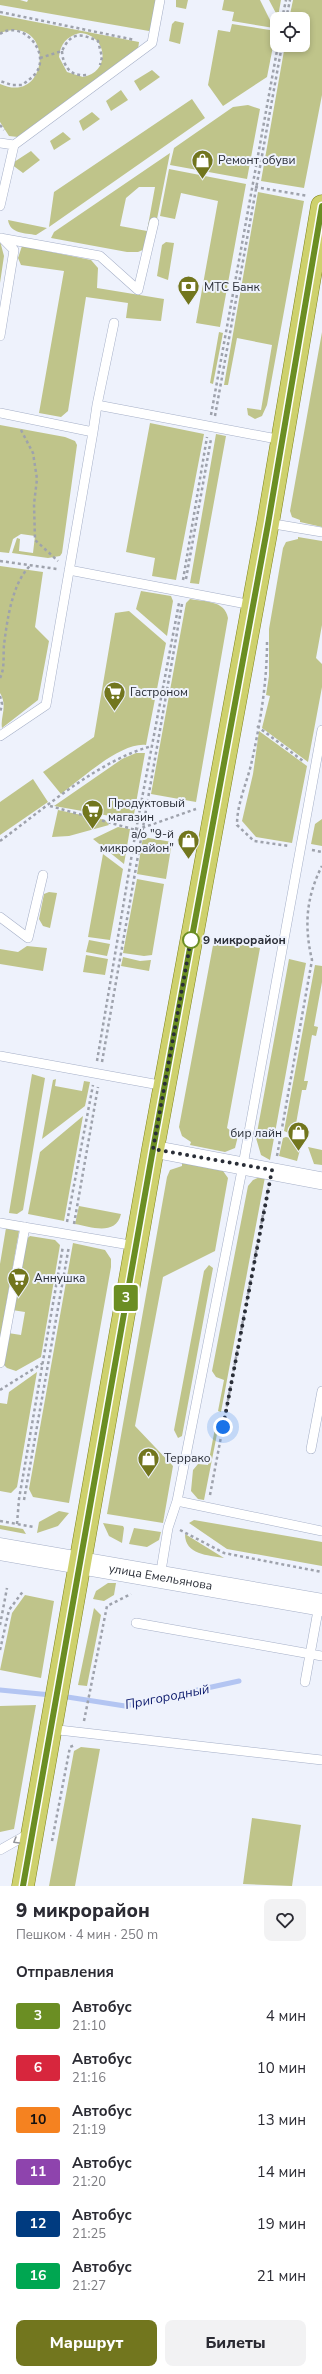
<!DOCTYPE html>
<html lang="ru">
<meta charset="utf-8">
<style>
body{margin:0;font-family:"Nunito Sans",sans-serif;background:#f2f2f3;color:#2b2b33;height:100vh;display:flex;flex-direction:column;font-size:15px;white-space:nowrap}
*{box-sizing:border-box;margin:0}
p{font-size:13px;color:#7c7c81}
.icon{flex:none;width:22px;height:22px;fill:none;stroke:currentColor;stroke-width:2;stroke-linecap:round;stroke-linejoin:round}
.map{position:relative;height:1886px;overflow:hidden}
.panel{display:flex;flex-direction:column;background:#fff;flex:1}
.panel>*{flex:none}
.badge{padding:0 8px;border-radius:3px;font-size:14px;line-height:26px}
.fabs{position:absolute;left:270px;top:12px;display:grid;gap:8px}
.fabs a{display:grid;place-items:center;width:40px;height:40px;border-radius:8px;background:#fff;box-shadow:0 2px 6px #0003;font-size:20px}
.you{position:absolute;width:20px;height:20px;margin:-10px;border:3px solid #fff;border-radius:50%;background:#1a73e8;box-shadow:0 0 0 6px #1a73e833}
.map>.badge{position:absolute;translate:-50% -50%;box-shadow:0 0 0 2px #fff}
h2{padding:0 16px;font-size:15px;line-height:36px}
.round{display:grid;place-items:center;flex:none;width:42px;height:42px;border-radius:8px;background:#f2f2f3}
.overview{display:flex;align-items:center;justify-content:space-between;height:68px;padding:0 16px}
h1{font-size:19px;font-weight:800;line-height:30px}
.primary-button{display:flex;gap:8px;margin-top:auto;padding:8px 16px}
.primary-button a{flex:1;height:46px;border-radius:8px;background:#72761e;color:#fff;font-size:16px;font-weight:800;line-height:46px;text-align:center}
.primary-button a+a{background:#f2f2f3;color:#2b2b33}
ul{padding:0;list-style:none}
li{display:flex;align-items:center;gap:12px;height:52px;padding:0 16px}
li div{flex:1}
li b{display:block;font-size:15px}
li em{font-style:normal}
li .badge{min-width:44px;font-weight:700;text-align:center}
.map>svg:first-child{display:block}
</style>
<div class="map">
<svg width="322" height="1886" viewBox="0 0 322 1886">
<rect width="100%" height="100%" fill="#eef2fc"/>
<path fill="#bfc48a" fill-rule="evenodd" d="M0,0h20l7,2 1,-2h131l-5,28 -5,3 -149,-26z
M176,0h12l-2,9 -10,-2z
M224,0h36l14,28 -42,-7 2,-9 -12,-2z
M269,0h12l-3,17z
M293,0h29v95l-18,93 -43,-7 24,-136h18v-26h-14z
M0,15l139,27 -1,8 -120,87 -9,-1 -9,-14v-38c51,23 55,-72 0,-51zM80,33c28,2 31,39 3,44l-16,-5 -8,-15c1,-13 8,-21 21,-24z
M175,21l9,2 -4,21 -11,-3 3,-17z
M232,24l44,7 -9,46 -44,29 -15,-21 10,-55 12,2z
M152,70l8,7 -20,14 -6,-10z
M121,90l7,10 -17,11 -5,-10z
M192,99l13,19 -156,109 5,-35z
M248,105l12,4 -13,70 -77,-14 4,-17 59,-41z
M92,112l8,7 -17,12 -4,-10z
M63,132l8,7 -17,11 -4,-9z
M31,151l9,9 -17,13 -12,-9z
M170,153l-14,71 -11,25 -7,3h-11l-76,-14 3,-6zM139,187h16l-8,44 -27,-5 6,-28z
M169,169l77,15 -26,143 -24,-4 22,-122 -37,-8 -6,26 -15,-3z
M258,192l46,9 -37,204 -5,11 -7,3 -7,-4 -1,-7 14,2 11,-65 -35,-7 -9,47h-4z
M8,220l5,1 34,7 -11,7c-11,-2 -26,-1 -28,-15z
M0,241l4,15 -4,27z
M166,242l8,1 -6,37 -11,-4 5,-31z
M22,246l69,14 7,8 -1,20 67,11 -3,22 -35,-3 2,-15 -42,-6 -18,114 -7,6 -22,-4 25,-142 -43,-6 -3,-7z
M219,332l4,1 -10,51 -3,-1z
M322,332v195l-22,-5v-2l-8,-3 -2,-6z
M150,423l54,11 -28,146 -24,-4 3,-18 -29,-6z
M0,425l65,12 10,4 2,4 -15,108 -2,3 -12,2 -36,-5 5,-15 3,1 -1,12 14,2 2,-17 -14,-2 -8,5 -4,14 -9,-1z
M216,434l10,2 -27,148 -9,-1z
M298,537l24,4v84l-6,33 6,6v23l-14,75 -46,-34 8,-32 -4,-1 3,-19v-47l14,-81 3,-6 12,-3z
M0,566l43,6 -8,55 14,14 -11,59 -36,28c-2,-11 6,-22 -2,-35z
M141,591l30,5 2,5 -6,35 -31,-27z
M190,599c14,3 35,1 38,19l-32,184 -45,-8 35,-191z
M129,611l37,32 -20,102c-25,-3 -65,34 -85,49l-18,-22 51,-35 21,-124z
M259,731l48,35 -15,77 -36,-6 -14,-16 11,-47z
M136,753h9l-12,67 -79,-14 68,-47z
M33,779l15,23 -48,33v-33z
M58,810l47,10 4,5 -40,11 -17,1z
M322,819v27l-11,-2 4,-20z
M118,827l12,2 -6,35 -31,-25z
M143,837l29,5 -6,37 -29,-5z
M103,854l20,15 -13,71 -22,-3z
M137,879l27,5 -12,71 -8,1 -21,-3z
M49,892l8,1 -7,35 -7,-2 -4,-7 5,-25z
M89,940l21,4 -3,12 -21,-4z
M214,940l46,8 -33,180 11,8 -3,12 -10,4 -35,-7 1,-3 -9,-6 -3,-9z
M27,946l20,2 -4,23 -43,-7v-15l18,3z
M86,955l22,4 -3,16 -22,-3z
M123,957l17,4 11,-1 -2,11 -28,-5z
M289,959l17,4 -36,197 -9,-5 -5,-17z
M315,965l7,1v16l-8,44 4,1 -2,9 -4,-1 -8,46h4l-2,9h-4l-8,45 -10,-4z
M32,1074l13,4 -22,132 -6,4 -8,-1z
M56,1079l-1,7 27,5 2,-10 6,1 -5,24 -43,33 11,-59z
M83,1116l-19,105 -36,-7 12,-62z
M286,1137l9,2 6,7 -4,15 -18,-5 4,-18z
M308,1147l14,3v15l-8,-1z
M182,1163l41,8 5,7 -13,73 -52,26 -28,149 38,40 -10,57 -56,-9 60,-337 3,-7 12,-4z
M260,1177h5l-44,235 -3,-1 6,-31 -8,-3 -4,-6 36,-185 5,-6z
M79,1206l42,8c-5,22 -30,13 -46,10z
M6,1228l13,3 -19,108v-75z
M30,1236l25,4 5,5 -19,112 -25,14 -9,-3 -5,-5 6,-30 13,2 4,-23 -13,-2 12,-69z
M73,1243l32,7 6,9v8l-42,236 -36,-6 -4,-8z
M209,1265l4,3 -31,168 -4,2 -4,-8 30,-159z
M37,1372l-20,115 -6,6 -11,-2v-88l7,1 2,-12z
M216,1423l3,1 -15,76 -6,-1 -7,-8 2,-21 5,-6 10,1z
M59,1511l10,2 -11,13 -21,7 2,-11z
M194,1520l128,22v24l-95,-17 -38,-26z
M103,1523l20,3 1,2 -2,15 -13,-7z
M0,1525l23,4 3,5 -26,-5z
M134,1528l27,4 -2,8 -12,7 -18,-3z
M185,1534l39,24c-16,-3 -39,-3 -39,-24z
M108,1583h8l-2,12 -10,6 -11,-2 3,-8z
M25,1595l29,6 -13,77 -41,-8 12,-57z
M94,1608l7,7 -14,71 -9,-1z
M36,1705l-22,124 -14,3v-126z
M81,1747l19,2 -25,137h-26l25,-135z
M252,1818l49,7 -9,61 -49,-2z"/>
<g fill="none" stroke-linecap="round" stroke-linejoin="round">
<path stroke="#b3c5f2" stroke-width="5" d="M0,1690l51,5
M61,1696l64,10 114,-25"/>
<defs>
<path id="lane" d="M0,143l14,2
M0,206l14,-61 138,-102 8,-43
M0,238l100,18 38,34 16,-68
M0,336l14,-86 -12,-12
M97,405l17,-82
M0,413l93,19 -47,273 -46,31
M93,432l4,-27 185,35
M268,523l54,9
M69,570l183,35
M0,917l28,21 15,-63
M0,1056l165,30
M0,1223l136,23
M0,1363l25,-136
M311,1449l11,-58
M177,1501l145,30
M160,1577l8,-49 9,-27 66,-336 79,-435
M136,1623l186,33
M305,1682l14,-77
M50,1729l272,31
M0,1850l30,-17"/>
<path id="street" d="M153,1149l169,32"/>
<g id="secondary">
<path id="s1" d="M0,1549l322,56"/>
</g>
<path id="primary" d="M23,1886l130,-737 115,-626 54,-317"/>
</defs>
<use href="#lane" stroke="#a5afc7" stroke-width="10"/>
<use href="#street" stroke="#a5afc7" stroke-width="18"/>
<use href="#secondary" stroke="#a5afc7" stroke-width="23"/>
<use href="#primary" stroke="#7f841a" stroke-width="23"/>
<path stroke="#9ea2ac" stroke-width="2.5" stroke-dasharray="3 3" stroke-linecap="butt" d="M0,12l135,28
M282,19l4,-19
M286,19l4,-19
M0,34c22,-15 51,18 36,39 -4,5 -9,8 -14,12h-10l-12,-4
M62,51c1,15 8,26 25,24
M40,58l22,-7c9,-19 18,-18 36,-10l4,16 -2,8
M0,125l4,5
M255,187l53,9
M211,415l67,-370
M215,416l67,-371
M21,430l12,23 4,26 -3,25 1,36 23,21
M0,561l57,8
M186,579l25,-140
M183,580l24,-143
M267,642c0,41 -7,83 -16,123 -5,20 -14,39 -14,60l17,16 35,5
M0,678c5,-10 3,-22 4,-33 3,-24 8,-62 26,-79
M0,696l2,8 -2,9
M257,726l46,35
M50,806l86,24 60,-21
M0,841c45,-33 99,-81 152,-95
M312,850l10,2
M97,1061l39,-231 43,-227
M102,1062l80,-458
M277,1156l35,-196c-8,-34 -6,-63 10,-94
M67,1222l26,-137
M74,1224l24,-137
M0,1390l43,-27
M210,1495l58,-307
M24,1500l45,-254
M0,1521l34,6
M17,1524l2,-25 44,-253
M180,1530l44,23 98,19
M0,1625l7,-37
M0,1650l9,-40 15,-20
M84,1721l23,-115 24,-12
M52,1841l18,-94 5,-2"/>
<use href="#lane" stroke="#fff" stroke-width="9"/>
<use href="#street" stroke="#fff" stroke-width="17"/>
<use href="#secondary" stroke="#fff" stroke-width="22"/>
<use href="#primary" stroke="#ced16d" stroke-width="22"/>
</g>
<defs><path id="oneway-chevron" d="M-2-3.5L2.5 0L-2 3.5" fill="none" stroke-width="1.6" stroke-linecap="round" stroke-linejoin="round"/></defs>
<use stroke="#94969b" href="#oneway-chevron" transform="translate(16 1841) rotate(150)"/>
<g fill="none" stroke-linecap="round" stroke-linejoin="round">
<defs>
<path id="line" d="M23,1886l130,-737 115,-625 54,-318"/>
</defs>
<use href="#line" stroke="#fff" stroke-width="9"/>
<use href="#line" stroke="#6b8e23" stroke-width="6"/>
<path stroke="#2a2e37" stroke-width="4" stroke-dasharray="0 7.2" d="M191,940l1,-6 -39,215 119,21 -49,257"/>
</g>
<defs>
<symbol id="shop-pin" viewBox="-11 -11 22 30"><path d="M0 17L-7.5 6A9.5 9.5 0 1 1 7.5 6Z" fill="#72761e" stroke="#eef2fc"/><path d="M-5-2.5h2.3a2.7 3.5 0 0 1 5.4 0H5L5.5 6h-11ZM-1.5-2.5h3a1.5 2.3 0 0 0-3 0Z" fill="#fff"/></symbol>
<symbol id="bank-pin" viewBox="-11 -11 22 30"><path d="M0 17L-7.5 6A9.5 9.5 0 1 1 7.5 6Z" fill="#72761e" stroke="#eef2fc"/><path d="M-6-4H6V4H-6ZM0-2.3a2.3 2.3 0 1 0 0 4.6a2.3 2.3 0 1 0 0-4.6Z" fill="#fff"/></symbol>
<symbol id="supermarket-pin" viewBox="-11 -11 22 30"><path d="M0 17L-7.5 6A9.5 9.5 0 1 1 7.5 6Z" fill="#72761e" stroke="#eef2fc"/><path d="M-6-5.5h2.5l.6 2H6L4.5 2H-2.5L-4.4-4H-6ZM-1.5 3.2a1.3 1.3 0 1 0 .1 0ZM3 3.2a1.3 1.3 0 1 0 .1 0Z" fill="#fff"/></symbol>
</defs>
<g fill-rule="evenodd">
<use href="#shop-pin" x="190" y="148" width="25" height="34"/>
<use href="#bank-pin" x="176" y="274" width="25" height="34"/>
<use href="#supermarket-pin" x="102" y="680" width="25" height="34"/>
<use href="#supermarket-pin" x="80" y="798" width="25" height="34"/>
<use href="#shop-pin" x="176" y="828" width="25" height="34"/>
<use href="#shop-pin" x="286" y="1120" width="25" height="34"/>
<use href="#supermarket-pin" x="6" y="1266" width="25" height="34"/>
<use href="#shop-pin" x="136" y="1446" width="25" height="34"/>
</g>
<circle fill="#fff" stroke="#6b8e23" stroke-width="2" cx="191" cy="940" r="8"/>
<g text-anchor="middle" stroke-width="4" stroke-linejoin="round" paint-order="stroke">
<g font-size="12" fill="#2a2e37" stroke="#eef2fc" text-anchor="start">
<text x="218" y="164">Ремонт обуви</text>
<text x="204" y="291">МТС Банк</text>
<text x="130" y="696">Гастроном</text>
<text x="108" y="807">Продуктовый<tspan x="108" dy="14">магазин</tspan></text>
<text x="174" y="838" text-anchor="end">а/о "9-й<tspan x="174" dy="14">микрорайон"</tspan></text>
<text x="282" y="1137" text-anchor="end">бир лайн</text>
<text x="34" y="1282">Аннушка</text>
<text x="164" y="1462">Террако</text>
</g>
<g font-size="12" font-weight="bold" fill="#2a2e37" stroke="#eef2fc" text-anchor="start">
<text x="203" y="944">9 микрорайон</text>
</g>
<g font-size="12" fill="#2a2e37" stroke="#eef2fc">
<text dy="4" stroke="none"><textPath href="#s1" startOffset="163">улица Емельянова</textPath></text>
</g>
<g font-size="13" font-style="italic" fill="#0d1b6d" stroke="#eef2fc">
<text transform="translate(167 1696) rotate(-11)" y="5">Пригородный</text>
</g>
</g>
</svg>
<div class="fabs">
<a><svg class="icon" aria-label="locate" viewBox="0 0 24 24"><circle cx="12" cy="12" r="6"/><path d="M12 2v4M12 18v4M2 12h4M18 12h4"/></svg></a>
</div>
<div class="you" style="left:223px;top:1427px"></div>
<b class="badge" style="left:126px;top:1298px;background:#6b8e23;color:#fff">3</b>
</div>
<section class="panel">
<div class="overview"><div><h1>9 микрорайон</h1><p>Пешком · 4 мин · 250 m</p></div><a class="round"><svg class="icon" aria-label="heart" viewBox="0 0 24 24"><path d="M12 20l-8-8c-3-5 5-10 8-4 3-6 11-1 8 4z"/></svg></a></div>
<h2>Отправления</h2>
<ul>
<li><span class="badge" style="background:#6b8e23;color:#fff">3</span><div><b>Автобус</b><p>21:10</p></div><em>4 мин</em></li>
<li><span class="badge" style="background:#d7263d;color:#fff">6</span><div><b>Автобус</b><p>21:16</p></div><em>10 мин</em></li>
<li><span class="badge" style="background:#f58220;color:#111">10</span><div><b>Автобус</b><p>21:19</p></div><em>13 мин</em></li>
<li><span class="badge" style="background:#8e44ad;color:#fff">11</span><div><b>Автобус</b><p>21:20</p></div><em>14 мин</em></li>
<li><span class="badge" style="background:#003b80;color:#fff">12</span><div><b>Автобус</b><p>21:25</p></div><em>19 мин</em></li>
<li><span class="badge" style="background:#00a651;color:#fff">16</span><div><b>Автобус</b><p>21:27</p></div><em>21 мин</em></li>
</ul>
<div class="primary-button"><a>Маршрут</a><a>Билеты</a></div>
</section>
